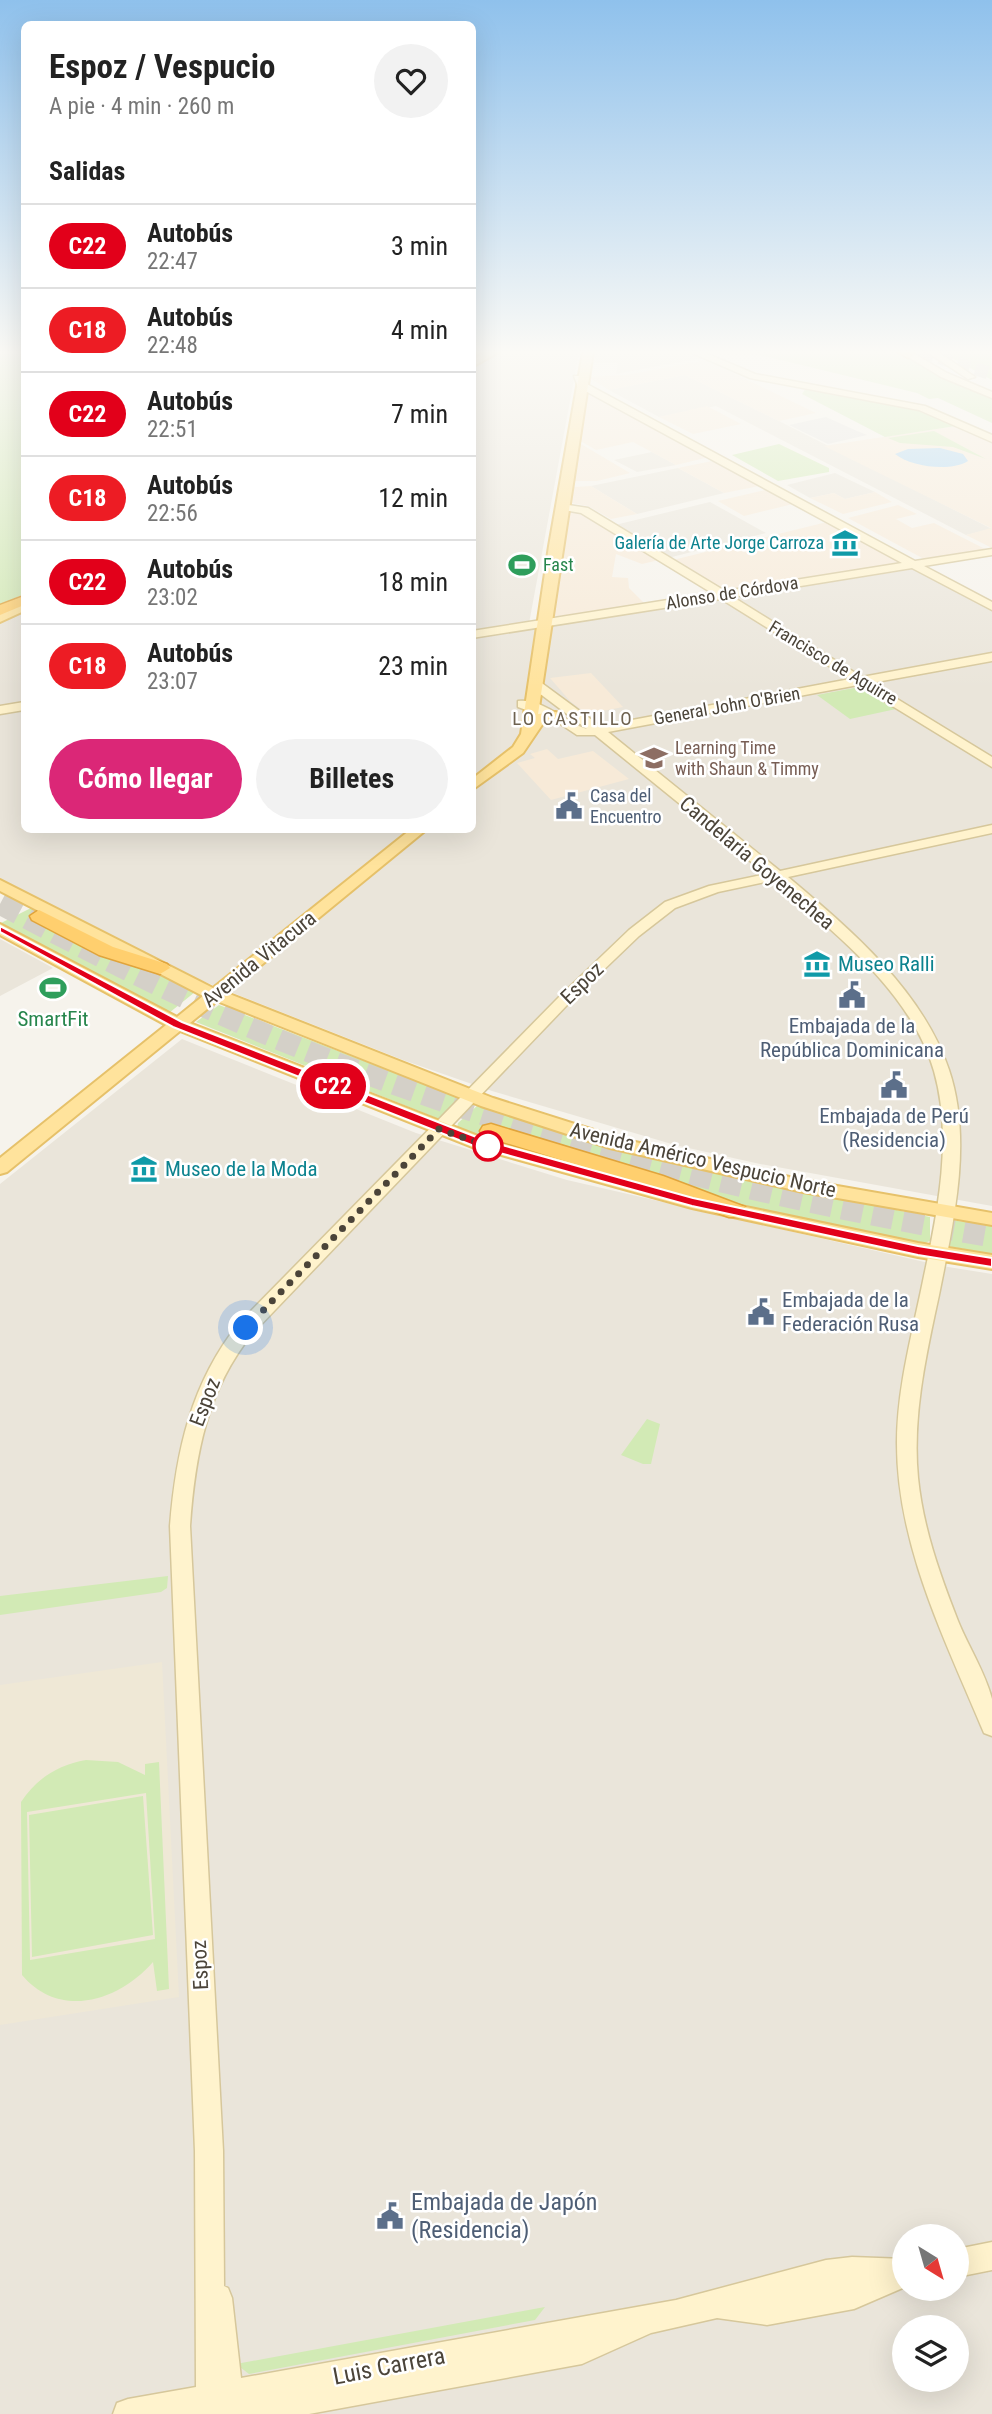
<!DOCTYPE html>
<html lang="es">
<meta charset="utf-8">
<style>
body{margin:0;font-family:"Roboto Condensed",sans-serif;background:#f2f2f2;color:#222;height:100vh;display:flex;flex-direction:column;font-size:26px;white-space:nowrap}
*{box-sizing:border-box;margin:0}
p{font-size:23px;color:#767676}
.icon{flex:none;width:38px;height:38px;fill:none;stroke:currentColor;stroke-width:2;stroke-linecap:round;stroke-linejoin:round}
.map{position:relative;flex:1;overflow:hidden}
.drawer{position:absolute;left:21px;top:21px;width:455px;height:812px;display:flex;flex-direction:column;background:#fff;border-radius:10px;box-shadow:0 7px 28px #0002}
.drawer>*{flex:none}
.badge{padding:0 14px;border-radius:23px;font-size:24px;line-height:46px}
.needle{width:46px;rotate:143deg}
.buttons{position:absolute;left:892px;top:2224px;display:grid;gap:14px}
.buttons a{display:grid;place-items:center;width:77px;height:77px;border-radius:50%;background:#fff;box-shadow:0 7px 28px #0002;font-size:35px}
.you{position:absolute;width:35px;height:35px;margin:-18px;border:5px solid #fff;border-radius:50%;background:#1a73e8;box-shadow:0 0 0 10px #1a73e833}
.map>.badge{position:absolute;translate:-50% -50%;box-shadow:0 0 0 4px #fff}
h2{padding:0 28px;font-size:26px;line-height:63px}
.round{display:grid;place-items:center;flex:none;width:74px;height:74px;border-radius:37px;background:#f2f2f2}
.summary{display:flex;align-items:center;justify-content:space-between;height:119px;padding:0 28px}
h1{font-size:33px;font-weight:700;line-height:52px}
.action{display:flex;gap:14px;margin-top:auto;padding:14px 28px}
.action a{flex:1;height:80px;border-radius:42px;background:#db2777;color:#fff;font-size:28px;font-weight:700;line-height:80px;text-align:center}
.action a+a{background:#f2f2f2;color:#222}
ul{padding:0;list-style:none}
li{display:flex;align-items:center;gap:21px;height:84px;padding:0 28px;border-top:2px solid #e0e0e0}
li div{flex:1}
li b{display:block;font-size:26px}
li em{font-style:normal}
li .badge{min-width:77px;font-weight:700;text-align:center}
.map>svg:first-child{display:block}
</style>
<div class="map">
<svg width="992" height="2414" viewBox="0 0 992 2414">
<rect width="100%" height="100%" fill="#f6f3ec"/>
<path fill="#eae5da" fill-rule="evenodd" d="M499,352h80l-51,277 387,-60 77,41v596l-232,-42 -85,-19 -183,-54 -89,-31 -203,-80 -200,-100v-262l24,-11v223h448l1,-464z
M596,352h93l12,6 -85,16 2,-11h-24z
M685,375l94,46 213,108 -26,6 -250,-129 -57,11 -50,-27z
M652,452l24,13 -39,7 -23,-12z
M678,468l46,25 -87,21 -46,-28z
M835,473l40,19 -30,7 -11,-6 -24,5 -23,-13z
M710,502l56,31 -98,25 -53,-33z
M0,939l53,29 -53,28z
M182,1039l234,94 151,47 375,86 50,8v1140h-992v-1230zM905,2236h52v53h-52zM905,2328h52v52h-52z"/>
<path fill="#f7ead8" d="M707,360l24,12 85,41 -37,8 -94,-46 -76,15 -21,-13 38,-2z
M587,392h5l117,65 -33,8 -43,-23 -37,8 -19,-11z
M707,406l34,18 -48,10 -34,-17z
M956,426l36,17v105l-26,-13 25,-7 -167,-82z
M576,444h5l49,29 -33,8h-27z
M712,461l47,25 -35,7 -46,-25z
M591,486l46,28 -26,5 -23,-13 -17,-3 3,-16z
M769,489l41,21 -17,-6 -49,12 -26,-15z
M875,492l17,10 -49,12 -33,-16 24,-5 11,6z
M898,505l19,9 -21,5 16,9 22,-5 53,27 -63,9 -76,-41z
M576,509l83,51 -17,4 -26,-10 -4,23 16,1 1,10 16,16 -94,13 16,-106z
M827,522l77,41 -178,28 -53,-31z
M591,673l32,34 -36,7 -17,-13 -20,-23z
M547,749l11,10 35,-8 36,28 -78,21 -34,-37 18,-5 -5,-4z"/>
<path fill="#efe8d6" d="M162,1662l17,335 -179,28v-340z"/>
<path fill="#d2eab5" fill-rule="evenodd" d="M0,352h24v242l-24,11z
M748,352h149l95,44v27l-54,-25 -9,1 -12,-6z
M941,352h50l1,28z
M806,388l109,20 41,18 -71,11 -83,-43z
M934,431l52,28 -33,-12 -53,-4 -12,-5z
M779,444l50,24v4l-51,9 -46,-26z
M859,687l37,22 -46,10 -33,-24z
M33,907l103,57 59,28 -26,21 -168,-90z
M219,1005l241,93 -21,21 -243,-97z
M478,1105l192,58 260,54v24l-8,3 -198,-41 -83,-34 -146,-43 130,48 -100,-22 -68,-24 1,-5z
M951,1220l41,6v28l-45,-8z
M647,1419l13,5 -9,40h-8l-22,-9z
M168,1576l-1,12 -6,4 -161,23v-19z
M86,1760l32,2 27,13v-11l14,-2 10,227 -12,2 -4,-29c-34,39 -93,58 -131,13l-1,-173c16,-24 37,-37 65,-42zM146,1793l9,146 -125,21 -3,-148z
M143,1796l10,139 -121,22 -3,-142z
M545,2307l-10,13 -286,54 -13,-10z"/>
<path fill="#e5e3e0" d="M826,417l31,14 10,4 -39,9 -39,-19z"/>
<path fill="#a9d4f2" d="M940,448l23,6 5,7c-17,11 -57,6 -73,-7l13,-5z"/>
<g fill="none" stroke-linecap="round" stroke-linejoin="round">
<path stroke="#d4d0c8" stroke-width="13" stroke-dasharray="13 6" stroke-linecap="butt" d="M921,352l71,22"/>
<path stroke="#d4d0c8" stroke-width="21" stroke-dasharray="21 10" stroke-linecap="butt" d="M0,904c93,50 187,98 285,138 228,94 465,154 707,195"/>
<defs>
<path id="secondary" d="M690,352h13l52,22 170,32 67,29v7l-73,-32 -169,-32z
M900,352h11l36,21 45,19v6l-51,-21z
M927,352h11l37,25 -7,2z
M574,376h6l5,7 330,178 77,-12v6l-68,11 68,36v8l-80,-42 -179,29 129,80 130,-24v8l-121,22 121,74v10l-134,-82 -250,47 172,139 212,-46v8l-204,44c62,52 135,114 161,193 24,71 4,154 -10,225 -13,60 -27,122 -21,183 5,50 22,97 40,143 10,25 27,51 34,78 0,11 0,25 0,37l-8,-3 -3,-7c-38,-91 -84,-182 -84,-283 0,-56 16,-112 27,-167 14,-65 29,-139 10,-205 -22,-77 -96,-135 -154,-186l-6,-5 -56,12 -43,16 -36,28 -70,67 -316,330c-46,56 -58,122 -63,193l33,625 1,135 4,2 4,10 9,80 435,-78 150,-40 26,-3 53,2v28l-51,22 -87,16 -50,-7 -66,15 -69,31 -273,50h-196l4,-11 11,-4 68,-12 -1,-236 -25,-625c6,-75 21,-143 69,-203l320,-326 70,-67 36,-28 44,-16 57,-12 -171,-139h-18l-21,-14 -38,-14v-6c25,-3 48,22 69,28l-56,-42v-6h8l61,45 250,-47 -129,-80 -249,39v-7l240,-38 -131,-80 -23,-4 -1,-2 5,-3 26,4 137,83 177,-28 -324,-176z
M24,702v8l-24,4v-8z
M992,2242v28l-35,7v-28z"/>
<path id="primary" d="M487,352h12l-27,15v-7z
M583,352h10l-55,362 18,-2 7,4 -19,6 -21,31 -51,37v-11l41,-32 8,-13 28,-188z
M24,603v8l-24,11v-9z
M410,830h16l-199,163 266,105 129,41 181,41 189,33v12l-189,-33 -193,-44 -129,-42 -264,-105 -27,22 296,116 207,57 225,47 74,12v14l-74,-12 -226,-49 -220,-61 -292,-116 -173,141 -7,2v-16l166,-133 -166,-90v-11l177,93 26,-21 -203,-105v-11l213,108z"/>
<path id="highway" d="M472,352h9l-9,5z
M897,352h15l2,3 -6,3z
M24,596v9l-24,10v-10z
M39,910l74,37 54,17 3,4 -10,6 -61,-19 -67,-35 -2,-4z
M491,1124l172,52 82,31 3,5 -3,5h-16l-82,-31 -164,-50 -3,-5 3,-5z"/>
</defs>
<use href="#secondary" stroke="#d6c79b" stroke-width="3"/>
<use href="#primary" stroke="#e6c16a" stroke-width="4"/>
<use href="#highway" stroke="#e0a43c" stroke-width="3"/>
<use href="#secondary" fill="#fff3cd" fill-rule="evenodd"/>
<use href="#primary" fill="#ffe39c" fill-rule="evenodd"/>
<use href="#highway" fill="#ffcf6e" fill-rule="evenodd"/>
</g>
<linearGradient id="sky" x2="0" y2="1"><stop stop-color="#8fc1ec"/><stop offset="0.51" stop-color="#fbfaf6"/><stop offset="1" stop-color="#fbfaf6" stop-opacity="0"/></linearGradient>
<rect width="992" height="690" fill="url(#sky)"/>
<path fill="#e2001a" stroke="#fff" stroke-width="2" d="M0,926l182,96 302,118 209,58 225,48 74,12v9l-74,-12 -226,-49 -218,-60 -301,-119 -173,-95z"/>
<g fill="none" stroke-linecap="round" stroke-linejoin="round">
<path stroke="#4b4439" stroke-width="7" stroke-dasharray="0 12.6" d="M246,1328l193,-199 57,20 -8,-3"/>
</g>
<defs>
<symbol id="museum-bare" viewBox="-9 -9 18 18"><path d="M0-6L6-3V-2H-6V-3ZM-5-1h2V3h-2ZM-1-1h2V3h-2ZM3-1h2V3H3ZM-6 4H6V6H-6Z" fill="#0f9aa8" stroke="#fff" stroke-width="2.5" paint-order="stroke"/></symbol>
<symbol id="stadium-bare" viewBox="-9 -9 18 18"><path d="M0-5a6.5 5 0 1 0 0 10a6.5 5 0 1 0 0-10ZM-3.5-1.8h7v3.6h-7Z" fill="#2e9e5b" stroke="#fff" stroke-width="2.5" paint-order="stroke"/></symbol>
<symbol id="school-bare" viewBox="-9 -9 18 18"><path d="M0-5L7-2L0 1L-7-2ZM-4 1L0 2.5L4 1V4Q0 6-4 4Z" fill="#8d6e63" stroke="#fff" stroke-width="2.5" paint-order="stroke"/></symbol>
<symbol id="civic-bare" viewBox="-9 -9 18 18"><path d="M-.6-6.5H3V-4.5H.6V-3L4-1V1h2V6H-6V1h2V-1L-.6-3ZM-1.2 2.5V6h2.4V2.5Z" fill="#5c6f8a" stroke="#fff" stroke-width="2.5" paint-order="stroke"/></symbol>
</defs>
<g fill-rule="evenodd">
<use href="#museum-bare" x="826" y="524" width="38" height="38"/>
<use href="#stadium-bare" x="503" y="546" width="38" height="38"/>
<use href="#school-bare" x="635" y="739" width="38" height="38"/>
<use href="#civic-bare" x="550" y="787" width="38" height="38"/>
<use href="#museum-bare" x="798" y="945" width="38" height="38"/>
<use href="#stadium-bare" x="34" y="969" width="38" height="38"/>
<use href="#civic-bare" x="833" y="976" width="38" height="38"/>
<use href="#civic-bare" x="875" y="1066" width="38" height="38"/>
<use href="#museum-bare" x="125" y="1150" width="38" height="38"/>
<use href="#civic-bare" x="742" y="1293" width="38" height="38"/>
<use href="#civic-bare" x="371" y="2197" width="38" height="38"/>
</g>
<circle fill="#fff" stroke="#e2001a" stroke-width="3.5" cx="488" cy="1146" r="14"/>
<g text-anchor="middle" stroke-width="5" stroke-linejoin="round" paint-order="stroke">
<g font-size="18" fill="#0d838f" stroke="#fff" text-anchor="end">
<text x="824" y="549">Galería de Arte Jorge Carroza</text>
</g>
<g font-size="18" fill="#27864d" stroke="#fff" text-anchor="start">
<text x="543" y="571">Fast</text>
</g>
<g font-size="18" fill="#4b4439" stroke="#fff">
<text transform="translate(732 593) rotate(-9)" y="6">Alonso de Córdova</text>
<text transform="translate(833 663) rotate(31)" y="6">Francisco de Aguirre</text>
<text transform="translate(727 706) rotate(-10)" y="6">General John O'Brien</text>
</g>
<g font-size="18" fill="#785e54" stroke="#fff" text-anchor="start">
<text x="675" y="754">Learning Time<tspan x="675" dy="21">with Shaun &amp; Timmy</tspan></text>
</g>
<g font-size="18" fill="#4e5e75" stroke="#fff" text-anchor="start">
<text x="590" y="802">Casa del<tspan x="590" dy="21">Encuentro</tspan></text>
</g>
<g font-size="19" letter-spacing="2" fill="#6e6250" stroke="#fff">
<text x="573" y="725">LO CASTILLO</text>
</g>
<g font-size="21" fill="#4b4439" stroke="#fff">
<text transform="translate(757 863) rotate(40)" y="7">Candelaria Goyenechea</text>
<text transform="translate(259 959) rotate(-39)" y="7">Avenida Vitacura</text>
<text transform="translate(582 983) rotate(-44)" y="7">Espoz</text>
<text transform="translate(703 1160) rotate(13)" y="7">Avenida Américo Vespucio Norte</text>
<text transform="translate(205 1402) rotate(-69)" y="7">Espoz</text>
<text transform="translate(200 1965) rotate(-93)" y="7">Espoz</text>
</g>
<g font-size="21" fill="#0d838f" stroke="#fff" text-anchor="start">
<text x="838" y="971">Museo Ralli</text>
<text x="165" y="1176">Museo de la Moda</text>
</g>
<g font-size="21" fill="#27864d" stroke="#fff">
<text x="53" y="1026">SmartFit</text>
</g>
<g font-size="21" fill="#4e5e75" stroke="#fff">
<text x="852" y="1033">Embajada de la<tspan x="852" dy="24">República Dominicana</tspan></text>
<text x="894" y="1123">Embajada de Perú<tspan x="894" dy="24">(Residencia)</tspan></text>
<text x="782" y="1307" text-anchor="start">Embajada de la<tspan x="782" dy="24">Federación Rusa</tspan></text>
</g>
<g font-size="24" fill="#4e5e75" stroke="#fff" text-anchor="start">
<text x="411" y="2210">Embajada de Japón<tspan x="411" dy="28">(Residencia)</tspan></text>
</g>
<g font-size="24" fill="#4b4439" stroke="#fff">
<text transform="translate(389 2366) rotate(-11)" y="8">Luis Carrera</text>
</g>
</g>
</svg>
<div class="buttons">
<a><svg class="needle" viewBox="-14 -14 28 28"><path d="M0-13l5 13h-10z" fill="#e53935"/><path d="M0 13l5-13h-10z" fill="#767676"/></svg></a>
<a><svg class="icon" aria-label="layers" viewBox="0 0 24 24"><path d="M12 4l9 5-9 5-9-5zM3 14l9 5 9-5"/></svg></a>
</div>
<div class="you" style="left:246px;top:1328px"></div>
<b class="badge" style="left:333px;top:1086px;background:#e2001a;color:#fff">C22</b>
<section class="drawer">
<div class="summary"><div><h1>Espoz / Vespucio</h1><p>A pie · 4 min · 260 m</p></div><a class="round"><svg class="icon" aria-label="heart" viewBox="0 0 24 24"><path d="M12 20l-8-8c-3-5 5-10 8-4 3-6 11-1 8 4z"/></svg></a></div>
<h2>Salidas</h2>
<ul>
<li><span class="badge" style="background:#e2001a;color:#fff">C22</span><div><b>Autobús</b><p>22:47</p></div><em>3 min</em></li>
<li><span class="badge" style="background:#ed1c24;color:#fff">C18</span><div><b>Autobús</b><p>22:48</p></div><em>4 min</em></li>
<li><span class="badge" style="background:#e2001a;color:#fff">C22</span><div><b>Autobús</b><p>22:51</p></div><em>7 min</em></li>
<li><span class="badge" style="background:#ed1c24;color:#fff">C18</span><div><b>Autobús</b><p>22:56</p></div><em>12 min</em></li>
<li><span class="badge" style="background:#e2001a;color:#fff">C22</span><div><b>Autobús</b><p>23:02</p></div><em>18 min</em></li>
<li><span class="badge" style="background:#ed1c24;color:#fff">C18</span><div><b>Autobús</b><p>23:07</p></div><em>23 min</em></li>
</ul>
<div class="action"><a>Cómo llegar</a><a>Billetes</a></div>
</section>
</div>
